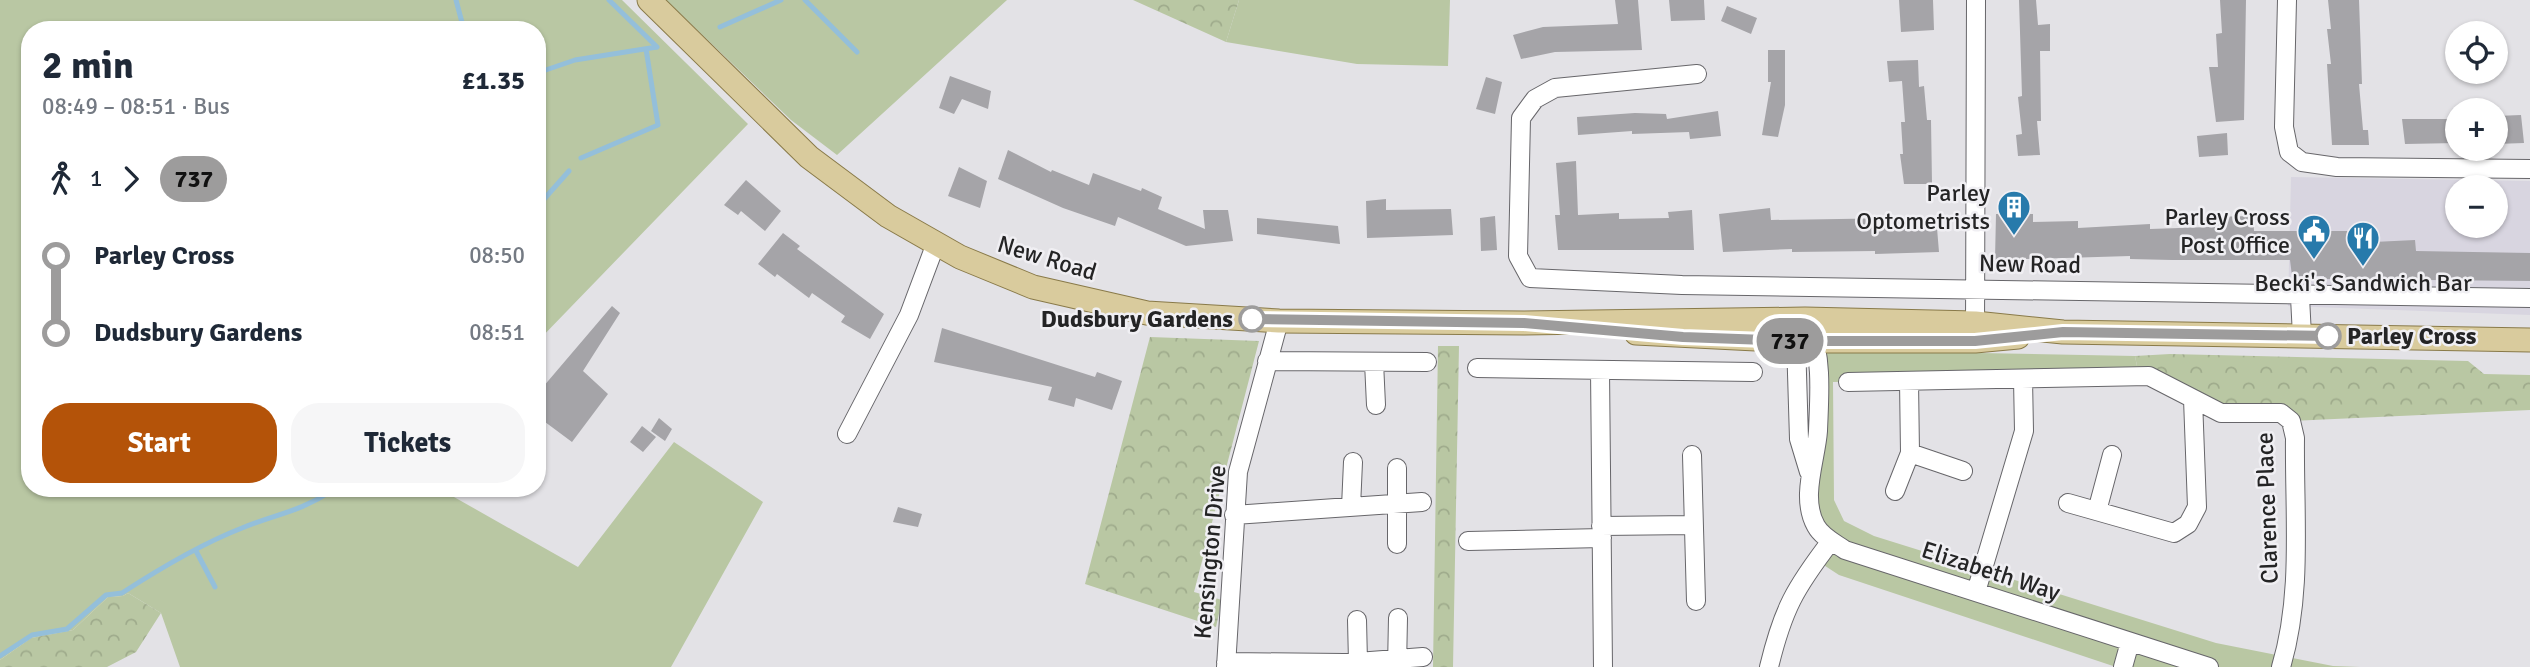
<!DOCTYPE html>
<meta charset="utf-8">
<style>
body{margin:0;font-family:Signika,sans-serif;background:#f6f6f7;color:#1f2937;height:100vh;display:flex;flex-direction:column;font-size:26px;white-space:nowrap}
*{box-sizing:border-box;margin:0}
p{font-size:23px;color:#747a83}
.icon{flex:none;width:38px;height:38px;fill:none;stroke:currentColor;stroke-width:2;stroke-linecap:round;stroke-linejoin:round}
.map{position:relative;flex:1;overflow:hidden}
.drawer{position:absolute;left:21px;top:21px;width:525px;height:476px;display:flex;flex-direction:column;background:#fff;border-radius:28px;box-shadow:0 2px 5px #0004}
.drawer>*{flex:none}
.badge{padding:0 14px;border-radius:23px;font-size:24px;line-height:46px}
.tools{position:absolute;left:2445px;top:21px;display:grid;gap:14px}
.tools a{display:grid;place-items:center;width:63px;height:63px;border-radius:50%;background:#fff;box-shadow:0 2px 5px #0004;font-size:35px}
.map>.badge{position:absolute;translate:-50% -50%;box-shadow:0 0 0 4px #fff}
.legs{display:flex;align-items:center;gap:10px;height:77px;padding:0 21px;font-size:23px}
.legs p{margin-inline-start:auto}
.overview{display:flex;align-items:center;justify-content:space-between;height:119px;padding:0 21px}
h1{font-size:38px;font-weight:800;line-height:52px}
.primary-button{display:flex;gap:14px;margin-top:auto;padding:14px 21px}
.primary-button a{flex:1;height:80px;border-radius:28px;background:#b45309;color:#fff;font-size:28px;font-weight:800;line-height:80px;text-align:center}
.primary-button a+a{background:#f6f6f7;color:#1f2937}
ul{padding:0 21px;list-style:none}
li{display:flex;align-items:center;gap:24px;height:77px;font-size:26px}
li i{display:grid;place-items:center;width:10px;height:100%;margin:0 9px;background:currentColor}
li i::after{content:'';width:18px;height:18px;margin:-9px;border:5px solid;border-radius:50%;background:#fff}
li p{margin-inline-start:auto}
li:first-child i{background:linear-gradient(#0000 50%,currentColor 0)}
li:last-child i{background:linear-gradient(currentColor 50%,#0000 0)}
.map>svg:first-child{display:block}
</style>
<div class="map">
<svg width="2530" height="667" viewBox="0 0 2530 667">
<defs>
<pattern id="forest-crowns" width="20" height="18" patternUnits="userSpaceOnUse" patternTransform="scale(1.75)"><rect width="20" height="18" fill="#b9c7a3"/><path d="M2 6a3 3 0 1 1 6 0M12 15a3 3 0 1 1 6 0" fill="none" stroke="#9fab8c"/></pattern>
</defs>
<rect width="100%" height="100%" fill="#e3e2e6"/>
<path fill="#d8d5e0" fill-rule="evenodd" d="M2291,177l239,4v134l-242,-9zM2457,187h39v39h-39z"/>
<path fill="#b9c7a3" d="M0,0h622l126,124 -211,218v-312h-507v458h408l140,79 96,-125 89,60 -92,165h-491l-19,-54 -33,-20 -5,3 -15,1 -35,33 -42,8 -31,22z
M666,0h341l-170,155 -46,-35z
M1239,0h211l-2,66 -91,-2 -131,-22z
M1817,350l318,6 4,20 -306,6 1,118 10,21 30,15 342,107 117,23 27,1h-244l-277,-92 -23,-15 15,-19 -19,-31z"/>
<path fill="url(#forest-crowns)" d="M1133,0h106l-13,42z
M1150,337l109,4 -65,251 28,8 -6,27 -131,-43z
M1438,346h21l-6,321h-20z
M2170,354l298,7 16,13 46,1v35l-239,11 -70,-8 -82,-37 -4,-20z
M128,593l33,20 -25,39 -29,15h-107v-7l31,-22 42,-8 35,-33 15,-1z"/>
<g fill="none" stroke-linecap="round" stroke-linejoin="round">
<path stroke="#94bfda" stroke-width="5" d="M456,0l8,30
M609,0l48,47
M805,0l52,52
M720,27l61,-27
M537,73l38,-13 82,-13
M581,158l77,-33 -12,-76
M537,207l32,-36
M196,551l19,36
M0,656l32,-21 35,-6 39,-34 16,-2c37,-24 79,-49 120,-65 36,-15 56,-15 91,-38"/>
</g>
<path fill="#a5a4a8" d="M1615,0h23l4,50 -87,2 -34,7 -8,-24 30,-8 75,-3z
M1669,0h35l1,20 -34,1z
M1899,0h34l1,30 -33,2z
M2019,0h17l2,25 12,-1v27h-10l1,70h-4l3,34 -22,1 -2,-21 6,-1 -4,-37 4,-1z
M2220,0h26l-2,120 -28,2 -7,-55h9l-2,-33 6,-1z
M2328,0h31l3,84h-3l4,46h5l1,15h-37l-5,-81h4l-4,-35h4z
M1727,6l30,12 -6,16 -30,-13z
M1768,50h17v55l-7,32 -16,-2 9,-53h-3z
M1918,60l1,27 5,-1 3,34h4l1,64h-28l-4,-30h3l-2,-32h4l-3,-41 -13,1 -2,-21z
M950,76l41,15 -3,18 -26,-10 -8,15 -15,-6z
M1486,77l16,5 -7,32 -19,-5z
M1718,111l3,25 -31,3 -1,-7 -57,2v-3l-54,4 -1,-18 58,-4 31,1 1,5z
M2521,115l3,28 -28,1v-28z
M2402,119h55v24l-52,1z
M2227,133l1,22 -29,2 -2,-21z
M1008,150l43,22 1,-2 37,15 4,-12 48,18 1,-3 20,9 -4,12 47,20 -2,-19h25l5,31 -47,5 -68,-29 -3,9 -52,-18 -65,-29z
M1576,161l2,54 41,-2v6l50,-1 -1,-6 24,-2 2,40h-136l-3,-35h5l-4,-52z
M959,167l28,14 -7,27 -32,-12z
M746,180l35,31 -16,20 -24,-20 -3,4 -14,-10z
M1386,199v11l65,-1 2,26 -86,3 -1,-37z
M1770,208l1,12 129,-2 1,11 36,-1 2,24 -64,2v-3l-83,1v-3l-69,3 -4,-38z
M1996,214h37v8l45,-1v7l72,-4v5l59,-2 -1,-10 45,-1 1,15h99v12l62,-3 1,11 114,2v28l-206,-2v-3h-32l-2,-16h-118l-42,-1v-3l-135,4z
M1495,216l2,34 -16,1 -1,-33z
M1257,218l81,8 2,18 -83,-10z
M783,233l17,13 -3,3 87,65 -14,25 -29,-17 4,-6 -33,-23 -3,5 -32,-24 -2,3 -17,-13z
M612,306l8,7 -37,58 25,23 -36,48 -35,-26v-22z
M942,328l153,49 2,-5 25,9 -10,29 -36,-12 -2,9 -26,-7 4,-13 -118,-25z
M659,418l13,11 -7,12 -14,-10z
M642,426l14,11 -13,15 -13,-10z
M898,507l24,7 -4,13 -25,-5z"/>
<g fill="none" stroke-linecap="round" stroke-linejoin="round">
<defs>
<path id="minor" d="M2287,0l-3,127 5,25 13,10 35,5 193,2
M1697,74l-142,14 -20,11 -14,19 -3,138 12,22 152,7 848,13
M2300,297l2,39
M1810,329c13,28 9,72 8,102 -2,29 -18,67 -2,95 6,11 19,17 29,24l364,117
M1801,331l-5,10 3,98 10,33
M1975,334l1,-334
M1267,361l160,1
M1374,362l2,43
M1477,368l276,4
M1600,370l3,297
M1848,382l301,-6 72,37h60l10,8 4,17c-1,76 8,156 -14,229
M847,434l62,-119 27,-72
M1910,453l53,18
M1692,455l4,146
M1397,468v76
M1895,491l15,-38 -1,-72
M2068,503l106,30 14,-9 9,-17 -4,-108
M1351,507l2,-45
M2097,511l15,-56
M1234,515l188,-13
M1601,526l93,-1
M1468,541l134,-3
M1976,592l48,-161 -1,-52
M1357,620l1,42
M1226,662l118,1 79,-6
M1226,667l12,-195 41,-151
M1397,667l1,-49
M1769,667c14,-58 26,-79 62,-126
M2123,667l7,-25"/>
<path id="major" d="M649,0l160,157 79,59 72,41 73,30 114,26 132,8 245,2 281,-4 170,4 88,9 467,8
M1636,333l160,8h179l43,-4"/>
</defs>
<use href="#minor" stroke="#67666a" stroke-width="20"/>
<use href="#major" stroke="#897a49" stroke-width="25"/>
<use href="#minor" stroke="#fff" stroke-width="18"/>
<use href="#major" stroke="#d9cb9d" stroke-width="23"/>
</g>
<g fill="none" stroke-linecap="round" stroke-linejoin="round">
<defs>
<path id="line-1" d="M1252,319l272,4 159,14 113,4h179l88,-9 265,4"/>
</defs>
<use href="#line-1" stroke="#fff" stroke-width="16"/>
<use href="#line-1" stroke="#9d9c9c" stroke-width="10"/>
</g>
<defs>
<symbol id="building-pin" viewBox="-11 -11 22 30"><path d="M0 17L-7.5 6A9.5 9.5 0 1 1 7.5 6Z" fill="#277aab" stroke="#f0eff3"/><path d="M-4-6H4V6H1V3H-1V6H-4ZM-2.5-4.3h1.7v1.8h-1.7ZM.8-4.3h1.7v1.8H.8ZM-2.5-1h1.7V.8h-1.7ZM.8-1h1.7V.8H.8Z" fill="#fff"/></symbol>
<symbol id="civic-pin" viewBox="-11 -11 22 30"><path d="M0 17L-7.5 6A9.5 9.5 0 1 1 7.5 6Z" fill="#277aab" stroke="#f0eff3"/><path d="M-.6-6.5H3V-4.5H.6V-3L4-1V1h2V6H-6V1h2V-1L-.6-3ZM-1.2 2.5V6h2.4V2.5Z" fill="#fff"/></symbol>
<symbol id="restaurant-pin" viewBox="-11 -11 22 30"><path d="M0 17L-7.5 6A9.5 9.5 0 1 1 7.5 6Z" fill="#277aab" stroke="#f0eff3"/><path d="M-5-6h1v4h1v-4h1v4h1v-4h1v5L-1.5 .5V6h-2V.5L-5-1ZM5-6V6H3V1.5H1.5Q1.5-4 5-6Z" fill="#fff"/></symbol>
</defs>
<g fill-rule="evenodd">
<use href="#building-pin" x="1995" y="188" width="38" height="52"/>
<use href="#civic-pin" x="2295" y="212" width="38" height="52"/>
<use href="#restaurant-pin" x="2344" y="219" width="38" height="52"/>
</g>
<g fill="#fff" stroke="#9d9c9c" stroke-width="3.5">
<circle cx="1252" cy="319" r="12"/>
<circle cx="2328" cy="336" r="12"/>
</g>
<g text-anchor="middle" stroke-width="5" stroke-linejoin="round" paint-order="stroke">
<g font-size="24" fill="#242425" stroke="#f0eff3" text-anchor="end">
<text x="1990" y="201">Parley<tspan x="1990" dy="28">Optometrists</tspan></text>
<text x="2290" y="225">Parley Cross<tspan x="2290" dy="28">Post Office</tspan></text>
<text x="2363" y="291" text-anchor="middle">Becki's Sandwich Bar</text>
</g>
<g font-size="24" fill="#242425" stroke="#f0eff3">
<text transform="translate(1047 258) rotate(17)" y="8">New Road</text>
<text transform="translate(2030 264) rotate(1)" y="8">New Road</text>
<text transform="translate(2267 508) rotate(-92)" y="8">Clarence Place</text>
<text transform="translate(1210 552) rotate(-85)" y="8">Kensington Drive</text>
<text transform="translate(1991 571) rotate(18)" y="8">Elizabeth Way</text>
</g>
<g font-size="24" font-weight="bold" fill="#242425" stroke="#f0eff3" text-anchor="end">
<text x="1233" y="327">Dudsbury Gardens</text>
<text x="2347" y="344" text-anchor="start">Parley Cross</text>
</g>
</g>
</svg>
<div class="tools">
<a><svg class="icon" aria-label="locate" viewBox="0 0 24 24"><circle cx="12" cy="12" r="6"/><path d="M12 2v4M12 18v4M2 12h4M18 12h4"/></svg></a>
<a>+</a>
<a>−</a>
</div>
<b class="badge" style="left:1790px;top:341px;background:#9d9c9c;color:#111">737</b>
<section class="drawer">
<div class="overview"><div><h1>2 min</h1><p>08:49 – 08:51 · Bus</p></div><b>£1.35</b></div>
<div class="legs"><svg class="icon" aria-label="walk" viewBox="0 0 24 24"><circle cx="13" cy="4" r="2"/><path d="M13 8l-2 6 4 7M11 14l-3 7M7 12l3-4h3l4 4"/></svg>1<svg class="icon" aria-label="forward" viewBox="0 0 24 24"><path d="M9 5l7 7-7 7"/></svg><b class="badge" style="background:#9d9c9c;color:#111">737</b></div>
<ul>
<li><i style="color:#9d9c9c"></i><b>Parley Cross</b><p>08:50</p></li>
<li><i style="color:#9d9c9c"></i><b>Dudsbury Gardens</b><p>08:51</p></li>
</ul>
<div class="primary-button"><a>Start</a><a>Tickets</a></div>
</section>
</div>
